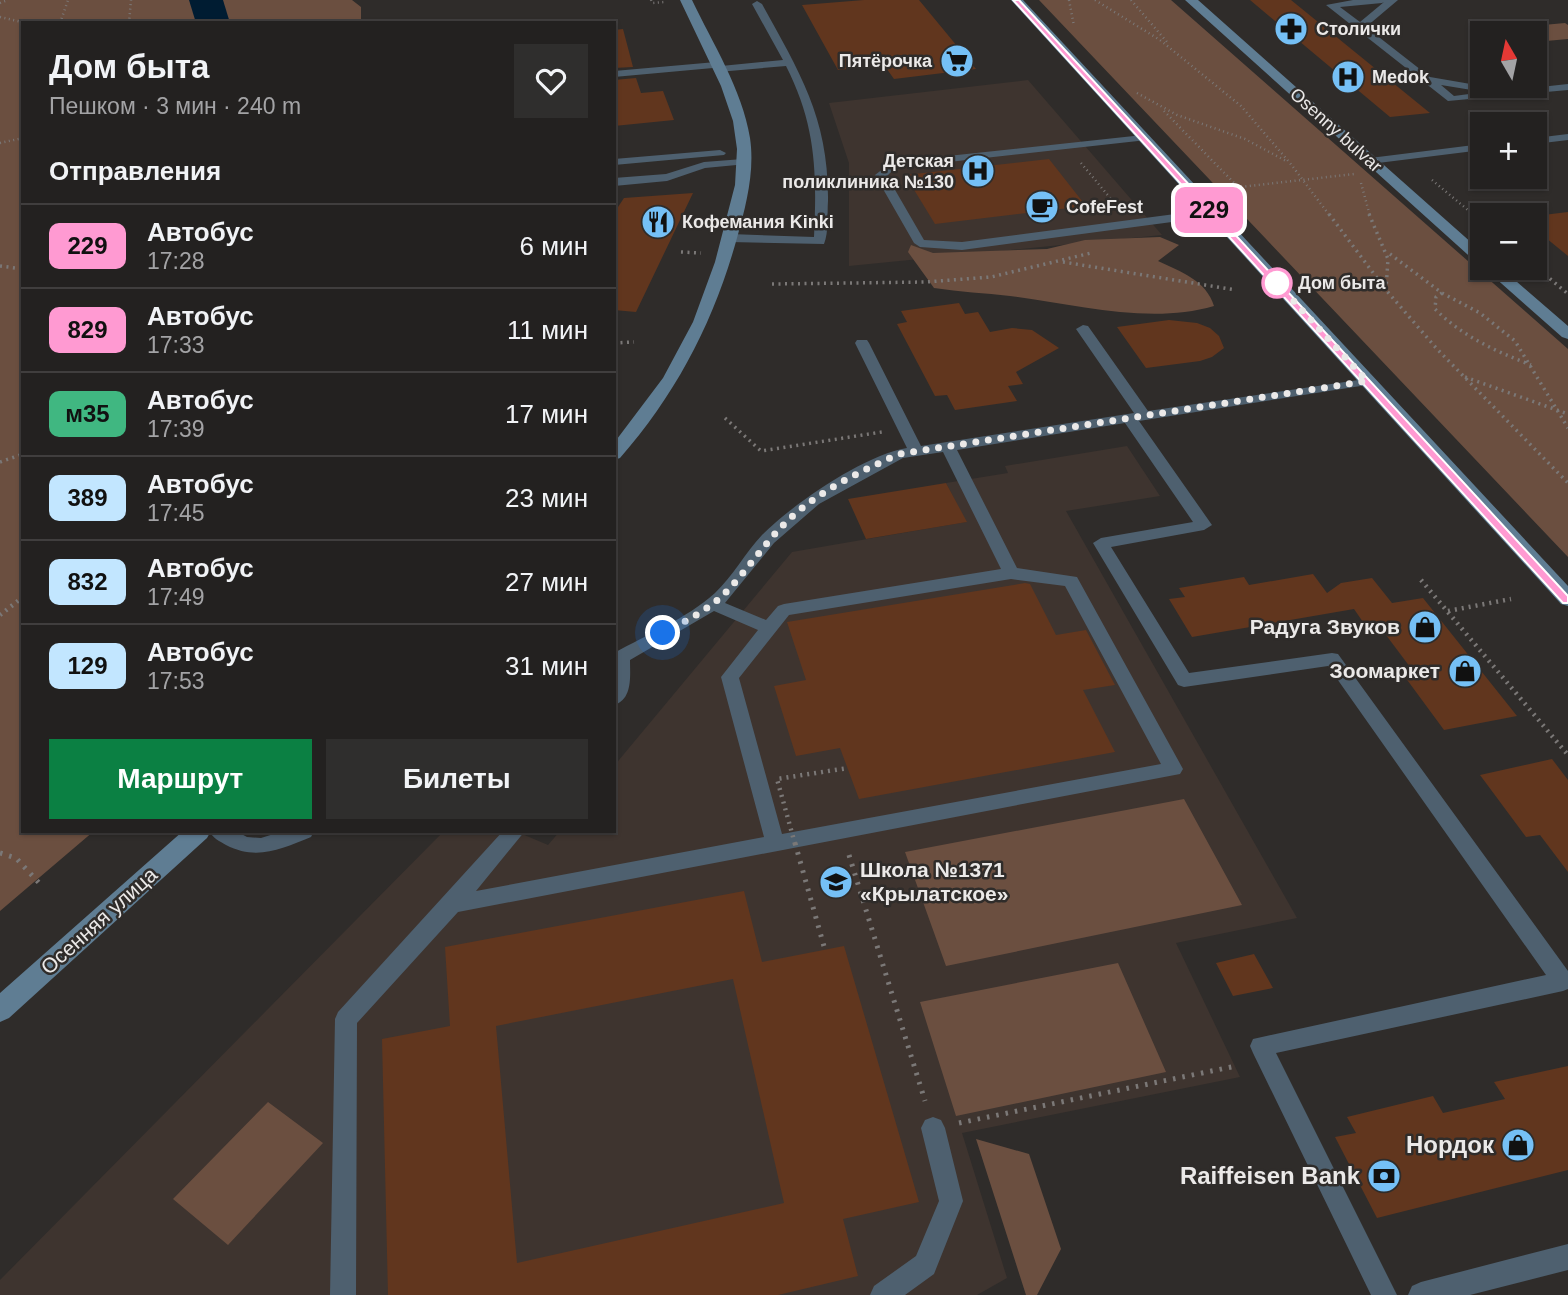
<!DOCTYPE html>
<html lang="ru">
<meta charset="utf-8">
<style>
body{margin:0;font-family:Helvetica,sans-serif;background:#2f2e2d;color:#f1f3f6;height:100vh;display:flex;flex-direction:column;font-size:26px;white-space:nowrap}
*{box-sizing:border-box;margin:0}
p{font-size:23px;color:#a3a3a5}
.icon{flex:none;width:38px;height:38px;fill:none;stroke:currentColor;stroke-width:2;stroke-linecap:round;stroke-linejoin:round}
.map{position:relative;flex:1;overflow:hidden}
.details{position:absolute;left:21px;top:21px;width:595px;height:812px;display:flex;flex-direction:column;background:#232120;border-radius:0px;box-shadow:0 2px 5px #0004,0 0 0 2px #403e3e}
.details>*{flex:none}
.badge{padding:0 14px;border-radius:10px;font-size:24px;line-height:46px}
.needle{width:46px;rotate:351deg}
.fabs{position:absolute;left:1470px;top:21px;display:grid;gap:14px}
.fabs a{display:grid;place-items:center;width:77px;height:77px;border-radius:0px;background:#232120;box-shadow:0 2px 5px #0004,0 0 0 2px #403e3e;font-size:35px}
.you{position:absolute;width:35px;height:35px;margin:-18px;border:5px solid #fff;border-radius:50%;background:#1a73e8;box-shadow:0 0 0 10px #1a73e833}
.map>.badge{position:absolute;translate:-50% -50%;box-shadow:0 0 0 4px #fff}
h2{padding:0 28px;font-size:26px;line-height:63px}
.round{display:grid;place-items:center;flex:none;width:74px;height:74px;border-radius:0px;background:#2f2e2d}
.head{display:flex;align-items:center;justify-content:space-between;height:119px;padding:0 28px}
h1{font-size:33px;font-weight:700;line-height:52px}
.action{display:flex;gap:14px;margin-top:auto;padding:14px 28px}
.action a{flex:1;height:80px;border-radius:0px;background:#0b8043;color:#fff;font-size:28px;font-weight:700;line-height:80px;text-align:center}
.action a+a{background:#2f2e2d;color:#f1f3f6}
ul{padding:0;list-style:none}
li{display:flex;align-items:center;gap:21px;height:84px;padding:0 28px;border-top:2px solid #403e3e}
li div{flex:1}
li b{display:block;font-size:26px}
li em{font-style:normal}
li .badge{min-width:77px;font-weight:700;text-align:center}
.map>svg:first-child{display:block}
</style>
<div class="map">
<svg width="1568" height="1295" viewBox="0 0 1568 1295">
<rect width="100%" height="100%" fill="#2f2c2a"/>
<path fill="#3e342f" d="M1028,80l134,155 -313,31v-103l-20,-60z
M1127,446l33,50 -94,15 231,407 -121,25 64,134 -278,56 45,145 -30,17h-977v-15l444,-449h71l33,14 12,-14h54v-65l178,-214 174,-30 -20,-39 62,-10 -3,-7z"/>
<path fill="#6b4f40" d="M0,0h352l9,7v16h-338v808h71l-94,80z
M1039,0h132l397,349v208z
M1565,23l3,2v14l-33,3v-9h-30l-6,-4z
M1160,237l19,8 -21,16c23,11 48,19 56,45 -65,19 -138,-2 -204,-10 -25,-3 -50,-4 -76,-8l-26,-36 3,-7 22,8 114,-4 38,-9z
M1184,799l58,106 -296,61 -41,-114z
M1118,963l48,109 -210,44 -36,-114z
M268,1102l55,41 -95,102 -55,-46z
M976,1139l53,15 32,95 -24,46h-11z"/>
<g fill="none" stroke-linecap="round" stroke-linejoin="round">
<path fill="#001c32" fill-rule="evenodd" d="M189,0h34l7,23h-34z"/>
</g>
<path fill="#61361e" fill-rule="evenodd" d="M864,0h55l57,69 -82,10 -10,-14 -46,5 -36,-65z
M1250,0h41l139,113 -40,4z
M623,29l10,38 -19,1v-38z
M636,78l5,15 22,-2 11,29 -60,6v-46z
M1049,159l37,47 -151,18 -30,-49z
M693,193l-57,119 -22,-2v-97l10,-15z
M1568,212v44l-33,-27v-13z
M959,303l6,11 13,-2 12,20 22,-4 20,2 27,18 -43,24 7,12 -15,2 9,15 -62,9 -8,-15 -12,1 -38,-72 10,-2 -6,-11z
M1169,320l28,3 13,5 9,8 5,12 -12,9 -12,4 -54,7 -29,-41z
M946,483l21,39 -101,17 -18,-40z
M1313,574l14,19 14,-10 31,-5 20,25 31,-5 94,118 -73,14 -39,-53 11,-2 -39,-52 -12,2 -11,-16 -162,28 -23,-38 16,-2 -6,-9 65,-11 5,8z
M1025,583l5,1 26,51 30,-5 29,55 -32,5 32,62 -256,47 -19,-51 -44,8 -22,-70 32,-6 -19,-58z
M1552,759l16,21v92l-28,-37 -14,2 -46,-62z
M744,891l18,71 82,-16 75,256 -76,17 15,57 -80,19h-390l-6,-256 68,-13 -5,-79zM733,979l51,224 -267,60 -21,-237z
M1254,954l19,34 -40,8 -17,-33z
M1568,1066v104l-191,48 -42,-81 21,-4 -9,-16 86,-21 10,17 62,-14 -11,-17z"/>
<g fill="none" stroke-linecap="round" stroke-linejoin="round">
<path stroke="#7b7877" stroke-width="2.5" stroke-dasharray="1 3.5" stroke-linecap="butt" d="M651,0l1,3 12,-1
M1069,0l5,26
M1095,0l65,40 81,66 49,57 40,53
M1131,0l36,42
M0,3l8,-3
M0,17l26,6
M60,23l8,-23
M129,23l2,-23
M1137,93l40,22 68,24 43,23
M1164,111l74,76
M0,143l23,-5
M1081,163l35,42
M1432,180l43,36
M1361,183l9,33
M1223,189l131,-15"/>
<path stroke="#7b7877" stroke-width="3.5" stroke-dasharray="2 4.5" stroke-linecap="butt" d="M1329,214l57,76 51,59 131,134
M1369,214l19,45 -2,30
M1473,214l9,8
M681,252l20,1
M1390,254l52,39 38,20 35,28 53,87
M1063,262l173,28
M0,266l23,3
M1535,266l33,28
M772,284l154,-2 65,-5 100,-24
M1442,293l-6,4 -1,12c27,27 60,42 96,56
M614,343l20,-1
M1465,377l103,37
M725,418l36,33 121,-19
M0,462l23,-8"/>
<path stroke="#7b7877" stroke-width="4.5" stroke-dasharray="2 5" stroke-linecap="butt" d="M1421,580l147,175
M1448,611l63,-12
M0,615l23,-18"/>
<path stroke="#7b7877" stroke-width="5" stroke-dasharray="2.5 7" stroke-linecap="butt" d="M0,853l16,5 24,26
M849,855l76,246
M959,1123l277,-57"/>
<path fill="#4e606f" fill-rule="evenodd" d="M1353,0h45l-32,27 64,50 58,10 4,1v4l76,-8v6l-120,11 -122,-96zM1384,2l-24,20 -20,-15 42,-4zM1441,85l43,7 -30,4z
M757,1l5,3c38,69 67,115 66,197 -1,13 1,31 -4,43l-94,-2 -6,-4 6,-4 84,3c3,-65 2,-112 -28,-171l-68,6 -5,-4 -99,9v-6l102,-9 5,4 62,-6 -31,-56z
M1568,134v6l-33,4v-6z
M1143,135l6,3 -2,2 -252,28 -8,8 37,64 38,2 251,-33 6,4 -2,3 -255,34 -42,-3 -6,-4 -39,-68 17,-13z
M1482,144v6l-112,14 -6,-3 6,-3z
M720,150l6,3 -2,2 -110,10v-6z
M743,159l4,1v4l-42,4 -38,13 -53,5v-8l52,-4 38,-12z
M1083,325l5,1 60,85 224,-33v6l-5,1 -228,36 73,104 -8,5 -93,17 78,126 143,-20 6,1 230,317v18l-5,2 -287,62 121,242h-26l-118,-242 -3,-7 3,-7 293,-64 -218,-309 -144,21 -6,-2 -85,-142 8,-5 92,-16 -68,-99 -168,27 60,118 60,9 106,192 -3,5 -722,138 -101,111 -1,272h-26l5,-276 3,-7 165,-181h22l-49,60 288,-54 -43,-160 37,-47 -44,-19 -84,49c0,16 3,39 -16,45v-52c34,-19 72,-34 101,-60 18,-17 30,-40 47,-58 31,-31 102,-80 145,-87l-52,-105 2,-3h10l2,3 52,103 213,-33 -58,-84zM943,452l58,117 -217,35 -6,2 -12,14 -41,-17 49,-60 45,-39 84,-46zM1011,579l54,7 96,178 -379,70 -43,-156 50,-63z
M209,831h27l11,6 14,1 22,-7h31l-3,6c-30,12 -54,24 -85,8 -7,-4 -13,-7 -17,-14z
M933,1117l8,3 4,8 18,73 -29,73 -29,21h-35l4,-9 42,-30 23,-55 -18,-73 4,-8z
M1568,1244v26l-98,25h-62l4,-9 9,-4z"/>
<path fill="#5f7d93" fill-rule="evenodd" d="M680,0h12c21,44 50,89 58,138 5,33 -4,68 -13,100 -23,83 -60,155 -117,220l-6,2v-17l49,-65 30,-56 22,-60 20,-77 2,-36 -4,-28 -12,-35z
M1011,0h12l545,586v20l-7,-2z
M1185,0h13l284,252v13l-5,-2z
M1484,268h17l67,58v13l-6,-2z
M183,831h28l-4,7 -198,180 -9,4v-29z"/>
<path stroke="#7b7877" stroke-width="4.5" stroke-dasharray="2 5" stroke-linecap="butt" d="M795,844l-18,-65 71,-11"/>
<path stroke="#7b7877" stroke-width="5" stroke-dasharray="2.5 7" stroke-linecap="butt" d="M795,843l30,107"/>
</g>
<path fill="#ff9ad2" stroke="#fff" stroke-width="2" d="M1013,0h6l549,596v7h-5z"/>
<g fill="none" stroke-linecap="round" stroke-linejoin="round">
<path stroke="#ebe9e8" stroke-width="7" stroke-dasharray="0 12.6" d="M663,633c20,-11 42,-21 59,-37 28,-27 47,-62 79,-87 30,-24 63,-39 98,-55l468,-73 -90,-98"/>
</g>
<defs>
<symbol id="pharmacy-disc" viewBox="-11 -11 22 22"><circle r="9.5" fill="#75c0f6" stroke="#2f2c2a"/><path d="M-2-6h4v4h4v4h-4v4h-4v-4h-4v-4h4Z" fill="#111"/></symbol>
<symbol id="supermarket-disc" viewBox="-11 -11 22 22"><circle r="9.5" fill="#75c0f6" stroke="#2f2c2a"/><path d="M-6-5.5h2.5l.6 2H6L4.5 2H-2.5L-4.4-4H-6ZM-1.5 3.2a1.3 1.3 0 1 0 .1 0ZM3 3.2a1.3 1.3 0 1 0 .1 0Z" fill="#111"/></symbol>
<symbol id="hospital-disc" viewBox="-11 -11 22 22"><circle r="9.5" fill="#75c0f6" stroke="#2f2c2a"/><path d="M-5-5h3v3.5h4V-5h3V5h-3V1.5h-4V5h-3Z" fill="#111"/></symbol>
<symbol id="cafe-disc" viewBox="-11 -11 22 22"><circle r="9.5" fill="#75c0f6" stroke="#2f2c2a"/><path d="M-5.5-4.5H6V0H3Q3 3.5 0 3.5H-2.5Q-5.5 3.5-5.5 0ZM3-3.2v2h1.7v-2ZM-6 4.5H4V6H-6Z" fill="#111"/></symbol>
<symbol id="restaurant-disc" viewBox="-11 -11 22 22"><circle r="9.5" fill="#75c0f6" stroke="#2f2c2a"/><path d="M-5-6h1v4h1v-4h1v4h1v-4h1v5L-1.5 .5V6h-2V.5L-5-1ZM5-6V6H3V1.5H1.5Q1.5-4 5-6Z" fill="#111"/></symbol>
<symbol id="shop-disc" viewBox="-11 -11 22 22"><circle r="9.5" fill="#75c0f6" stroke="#2f2c2a"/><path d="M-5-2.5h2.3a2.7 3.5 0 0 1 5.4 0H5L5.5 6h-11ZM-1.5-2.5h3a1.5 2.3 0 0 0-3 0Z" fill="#111"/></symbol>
<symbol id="school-disc" viewBox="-11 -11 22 22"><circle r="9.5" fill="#75c0f6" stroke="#2f2c2a"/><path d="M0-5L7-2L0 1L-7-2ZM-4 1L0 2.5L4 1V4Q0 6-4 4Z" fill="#111"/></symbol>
<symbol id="bank-disc" viewBox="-11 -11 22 22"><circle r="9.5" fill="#75c0f6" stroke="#2f2c2a"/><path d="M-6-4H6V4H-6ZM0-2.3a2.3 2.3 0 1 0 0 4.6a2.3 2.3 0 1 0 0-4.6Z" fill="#111"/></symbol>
</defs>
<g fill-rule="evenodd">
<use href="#pharmacy-disc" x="1272" y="10" width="38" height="38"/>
<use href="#supermarket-disc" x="938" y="42" width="38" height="38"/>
<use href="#hospital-disc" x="1329" y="58" width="38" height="38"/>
<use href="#hospital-disc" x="959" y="152" width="38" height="38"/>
<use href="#cafe-disc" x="1023" y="188" width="38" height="38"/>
<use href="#restaurant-disc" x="639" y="203" width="38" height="38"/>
<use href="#shop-disc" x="1406" y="608" width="38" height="38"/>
<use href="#shop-disc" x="1446" y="652" width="38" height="38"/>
<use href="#school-disc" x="817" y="863" width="38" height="38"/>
<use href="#shop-disc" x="1499" y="1126" width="38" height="38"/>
<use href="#bank-disc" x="1365" y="1157" width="38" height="38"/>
</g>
<circle fill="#fff" stroke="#ff9ad2" stroke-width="3.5" cx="1277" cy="283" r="14"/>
<g text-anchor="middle" stroke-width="5" stroke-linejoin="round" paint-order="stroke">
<g font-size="18" font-weight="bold" fill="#ebe9e8" stroke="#2f2c2a" text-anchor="start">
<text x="1316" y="35">Столички</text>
<text x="932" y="67" text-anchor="end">Пятёрочка</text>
<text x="1372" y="83">Medok</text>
<text x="954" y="167" text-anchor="end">Детская<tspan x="954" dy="21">поликлиника №130</tspan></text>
<text x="1066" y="213">CofeFest</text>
<text x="682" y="228">Кофемания Kinki</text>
</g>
<g font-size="18" fill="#ebe9e8" stroke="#2f2c2a">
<text transform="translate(1336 130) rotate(42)" y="6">Osenny bulvar</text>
</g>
<g font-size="18" font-weight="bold" fill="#ebe9e8" stroke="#2f2c2a" text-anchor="start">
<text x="1298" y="289">Дом быта</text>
</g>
<g font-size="21" font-weight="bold" fill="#ebe9e8" stroke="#2f2c2a" text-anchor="end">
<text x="1400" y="634">Радуга Звуков</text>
<text x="1440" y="678">Зоомаркет</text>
<text x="860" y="877" text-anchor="start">Школа №1371<tspan x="860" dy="24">«Крылатское»</tspan></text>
</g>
<g font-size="21" fill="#ebe9e8" stroke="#2f2c2a">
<text transform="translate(99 921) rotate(-42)" y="7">Осенняя улица</text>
</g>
<g font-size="24" font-weight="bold" fill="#ebe9e8" stroke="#2f2c2a" text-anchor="end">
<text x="1494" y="1153">Нордок</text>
<text x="1360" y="1184">Raiffeisen Bank</text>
</g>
</g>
</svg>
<div class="fabs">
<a><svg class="needle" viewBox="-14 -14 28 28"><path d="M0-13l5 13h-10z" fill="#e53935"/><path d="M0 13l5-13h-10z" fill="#a3a3a5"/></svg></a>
<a>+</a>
<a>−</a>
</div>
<div class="you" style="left:663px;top:633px"></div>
<b class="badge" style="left:1209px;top:210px;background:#ff9ad2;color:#111">229</b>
<section class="details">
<div class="head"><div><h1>Дом быта</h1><p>Пешком · 3 мин · 240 m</p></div><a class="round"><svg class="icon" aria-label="heart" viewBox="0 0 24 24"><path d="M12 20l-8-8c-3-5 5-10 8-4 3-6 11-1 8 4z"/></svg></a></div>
<h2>Отправления</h2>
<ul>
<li><span class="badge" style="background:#ff9ad2;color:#111">229</span><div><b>Автобус</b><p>17:28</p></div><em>6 мин</em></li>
<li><span class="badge" style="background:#ff9ad2;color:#111">829</span><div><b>Автобус</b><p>17:33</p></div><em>11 мин</em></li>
<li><span class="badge" style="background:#40b781;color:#111">м35</span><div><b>Автобус</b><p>17:39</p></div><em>17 мин</em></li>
<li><span class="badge" style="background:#c2e6ff;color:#111">389</span><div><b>Автобус</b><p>17:45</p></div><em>23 мин</em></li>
<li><span class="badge" style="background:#c2e6ff;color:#111">832</span><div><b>Автобус</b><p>17:49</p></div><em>27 мин</em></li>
<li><span class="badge" style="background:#c2e6ff;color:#111">129</span><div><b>Автобус</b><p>17:53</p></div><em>31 мин</em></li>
</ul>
<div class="action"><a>Маршрут</a><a>Билеты</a></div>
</section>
</div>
